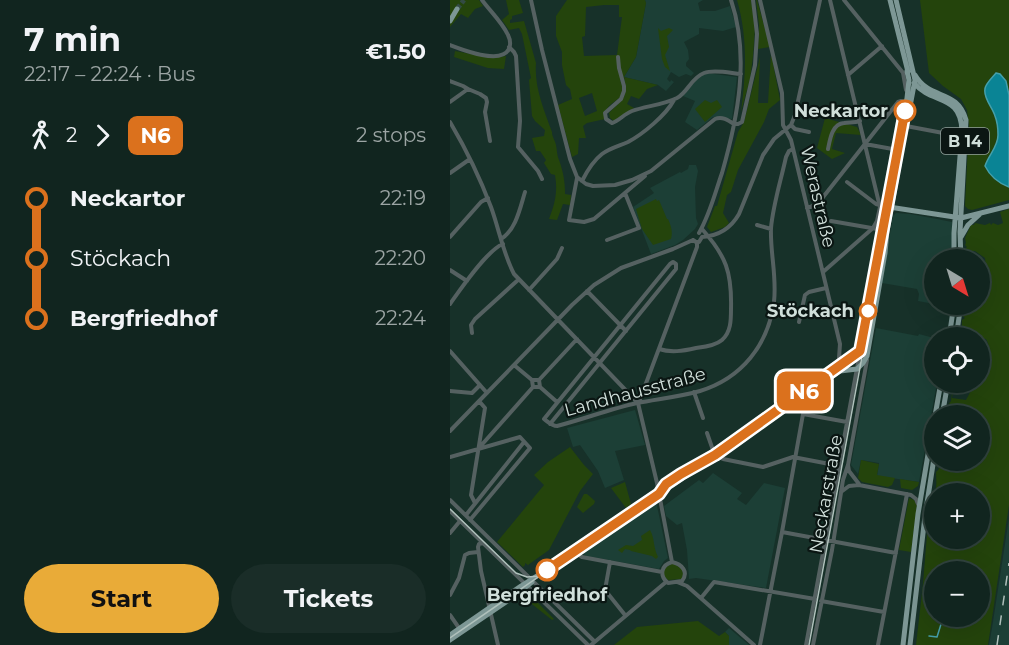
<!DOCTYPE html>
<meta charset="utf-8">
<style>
body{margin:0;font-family:Montserrat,sans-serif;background:#1a2d28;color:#f1f3f6;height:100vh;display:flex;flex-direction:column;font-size:22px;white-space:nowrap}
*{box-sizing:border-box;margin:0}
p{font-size:20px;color:#9ca5a4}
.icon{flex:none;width:33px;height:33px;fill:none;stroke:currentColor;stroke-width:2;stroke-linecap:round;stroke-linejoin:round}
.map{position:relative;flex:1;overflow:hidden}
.drawer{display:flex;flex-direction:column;background:#11251f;width:450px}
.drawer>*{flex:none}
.badge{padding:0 12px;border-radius:9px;font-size:21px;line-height:39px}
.needle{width:39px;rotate:142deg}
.controls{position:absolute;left:474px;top:249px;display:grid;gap:12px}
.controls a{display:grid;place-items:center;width:66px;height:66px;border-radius:50%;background:#11251f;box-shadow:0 6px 24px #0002,0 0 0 2px #30423d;font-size:30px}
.map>.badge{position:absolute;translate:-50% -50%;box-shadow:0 0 0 3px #fff}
.legs{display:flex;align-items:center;gap:9px;height:66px;padding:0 24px;font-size:20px}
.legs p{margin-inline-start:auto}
.head{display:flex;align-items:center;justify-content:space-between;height:102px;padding:0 24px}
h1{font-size:33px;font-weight:700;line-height:45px}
.primary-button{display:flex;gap:12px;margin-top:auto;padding:12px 24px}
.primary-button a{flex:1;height:69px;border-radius:36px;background:#e9ab38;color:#111;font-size:24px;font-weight:700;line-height:69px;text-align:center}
.primary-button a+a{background:#1a2d28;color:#f1f3f6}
ul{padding:0 24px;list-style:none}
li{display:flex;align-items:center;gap:21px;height:60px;font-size:22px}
li i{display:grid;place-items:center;width:9px;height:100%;margin:0 8px;background:currentColor}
li i::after{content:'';width:15px;height:15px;margin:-8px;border:4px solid;border-radius:50%;background:#11251f}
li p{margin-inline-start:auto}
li:first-child i{background:linear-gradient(#0000 50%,currentColor 0)}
li:last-child i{background:linear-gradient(currentColor 50%,#0000 0)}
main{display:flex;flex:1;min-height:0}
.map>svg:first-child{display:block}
</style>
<main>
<section class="drawer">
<div class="head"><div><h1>7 min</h1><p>22:17 – 22:24 · Bus</p></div><b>€1.50</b></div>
<div class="legs"><svg class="icon" aria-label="walk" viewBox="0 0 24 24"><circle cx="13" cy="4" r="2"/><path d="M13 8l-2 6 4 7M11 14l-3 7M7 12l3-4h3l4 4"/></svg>2<svg class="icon" aria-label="forward" viewBox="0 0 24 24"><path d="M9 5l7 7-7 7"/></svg><b class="badge" style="background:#db711d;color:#fff">N6</b><p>2 stops</p></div>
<ul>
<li><i style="color:#db711d"></i><b>Neckartor</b><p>22:19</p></li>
<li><i style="color:#db711d"></i><span>Stöckach</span><p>22:20</p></li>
<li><i style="color:#db711d"></i><b>Bergfriedhof</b><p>22:24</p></li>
</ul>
<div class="primary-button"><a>Start</a><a>Tickets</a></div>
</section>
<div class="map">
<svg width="559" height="645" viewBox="0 0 559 645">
<rect width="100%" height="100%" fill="#173129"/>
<path fill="#1c3f36" d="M195,0h58l-5,3 2,8h15l15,-5 6,21 -13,4 -24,-3v6l-15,8 4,8 1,9 -3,4v3l8,7 -3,3 -5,-2 -7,3 -8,-5 -4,7 3,3 1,-2 3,2 -8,9 -8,-6 -34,-8 12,-20 10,-54z
M256,73l31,4 -5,42 -19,-2 -16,13 -12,-8 10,-21 -12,-5 14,-17z
M239,165h7l2,6 -3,16 1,31 2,6 -3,5 -12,11 -8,5 -24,9 -18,-47 21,-14 -4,-5 30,-16 1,1 7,-4z
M446,213l14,1 27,5 15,3v37l-18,1v44l-16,-3 1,-7 -2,-5 -35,-6 11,-67z
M426,328l42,8 1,-2 15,4v44l3,1 -18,99 -42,-6 2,-13 -18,-3 -3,14 -7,-9z
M185,410l10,35 -30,6 9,29 -19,8 -7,-17 -18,-26 -7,2 -6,-19z
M263,473l29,20 -5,6 9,6 18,-22 21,5 -19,100 -70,-10 -7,1 -2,-29 -5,-27 -5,2 -11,-9 -2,-10 35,-26 4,3z
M206,501l12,57 -4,3 -5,8 -72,-13 -4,-2v-2z
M559,518v127h-20l3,-17z
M279,628l20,17h-20v-9l-4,-4z"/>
<path fill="#24440c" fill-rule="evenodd" d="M0,0h29l4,6 -8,3 -7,9 -7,-4 -11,13z
M56,0h13l4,13 -11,3v3l-2,1v3l14,-2 12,42c-2,24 8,47 16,69 0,5 3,8 4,13 1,5 1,11 3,15 4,11 6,21 6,34l6,1 -1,10 -7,-1 -6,16 -8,-1c6,-15 9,-28 6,-44l-4,-1 -7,-11 2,-3 -6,-9h-4l-4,-13 12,-2 1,-6 -10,-9 -3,-5 -3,-36 2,-2 -9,-44 -3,-6 -10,2 -7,-10 7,-6z
M117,0h78l1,3 -10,54 -12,20 34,8 -11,4 -8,10 -8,-3 -4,8 7,4 -20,13 -4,-3 -1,-5c13,-14 20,-14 15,-36l-4,3c9,20 -6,18 -13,29 -2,3 -1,7 -2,10l-18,4 -4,3 3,12h-7l-1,16 -6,3 -14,-52 14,-6 -2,-10 -4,-4 -4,-20v-13l-6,-16v-20zM154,5h15v12h3l-5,38 -33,1 -2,-19 3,-1 1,-29zM142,93l5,18 -12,5 -6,-18z
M287,0h14l4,27 -2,29 -3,23 -9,33c5,-38 7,-74 -4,-112z
M306,0h1l13,47 -12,2 1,-24z
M470,0h89v200l-37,10 -4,-1 -3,-3 4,-81 -2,-15 -6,-11 -18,-13 -14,-13z
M208,28l3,3 8,-3 4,2 -6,6 2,11 -4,8 5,16 -5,-4 -3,-8z
M5,51l37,7 14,-2 -2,13 -16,-1 -34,-11z
M321,53l9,47 -11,9 -5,13 -26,48 -7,22 -4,3 -4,18 6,10 -4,4 -14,5 -4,-5 8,-21h2l21,-74 6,-10 16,-65 -2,46h10z
M255,100l6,3 6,-3 5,7 -17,15 -10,-13z
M375,118l32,9 4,8 -25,-2 -4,16 13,4 -13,6 -15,-11z
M206,199l1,2 2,-1 8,19h1c3,7 5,12 3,20l-18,6 -11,-16 -6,-20z
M559,209v296l-21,140h-72l7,-61 5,-62c4,-3 2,-8 4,-11l-1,-2 2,-2 -1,-3 2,-2 -1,-3 1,-1v40h46v-44h-46v3l-1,-2c5,-7 3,-16 3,-23l3,-3 -1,-3 2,-5 40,-1v-44l-34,-1 1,-4 2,-1 -1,-5 3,-4 1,-7 -1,-2 3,-9 -2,15 14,2 9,-17 5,-1v-7l3,-6 -1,-1c5,-9 10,-19 4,-29l-22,-3 -2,1v-17l3,-2 -2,-2 1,-7 2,-2 -1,-2 15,-1v-10l6,-11v-11l2,-1v-3h-2l-1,-10 -10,-7h-6v8h-2l1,-1 -2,-2 -1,-7 2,-2 -2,-2 1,-2 -1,-5 6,-13h3l1,-2 10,2 5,-2 1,2 2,-2 5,2 5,-2 -3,-11zM484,572h46v44h-46z
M120,447l14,18 9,9 -13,17 -31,59 -21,15 -3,-2v2l-2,2 -26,-25 47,-57 -10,-10 14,-13z
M411,460l18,4 -2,11 18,3 -3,7 -4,2 -26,-5 -4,-4z
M450,479l19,3 -1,4 -6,4 -11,-2z
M175,482l6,22 -5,4 -15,-20z
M134,494h3l8,7 -1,3 -11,9 -6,-6z
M459,498l5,2 3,5 -6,47 -12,-2z
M200,530c5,9 3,17 8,27l-2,2 -4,-3 -21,-5 -1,-1 -5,-1 -3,4 -4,-3 8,-5 7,1 9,-6 -1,-4z
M222,564h2l8,5 1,5 -1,5 -14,1 -4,-4v-5l2,-4z
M76,591l28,28 -2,1 -29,-23 -2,-3z
M248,621l21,15 6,-4 4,4v9h-115l23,-18z"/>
<path fill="#0a8495" stroke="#459faa" stroke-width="1.5" d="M546,73l4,1 6,7 3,14v92c-11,-4 -19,-11 -24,-21 4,-12 13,-19 13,-31 0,-6 -1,-14 -3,-19 -2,-8 -12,-18 -10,-27 0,-5 8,-12 11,-16z"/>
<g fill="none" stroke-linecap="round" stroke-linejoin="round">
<path stroke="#459faa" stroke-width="1.5" d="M479,636l8,1 5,-16 5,-5"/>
<path stroke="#334b44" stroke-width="5" stroke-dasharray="5 2.5" stroke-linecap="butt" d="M7,9l7,-9"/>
<path stroke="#556161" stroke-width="4" d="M81,0l11,50 28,109 7,18 9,7 7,2 22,-1 17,-5 19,-9 64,-52c7,-3 13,1 19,5
M310,0l22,93 1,32 8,15 49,204 -1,14 1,4 3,1
M394,0l60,74
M0,45c13,5 51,20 59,4 2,-5 1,-10 -1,-14 -6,-13 -18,-24 -26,-35
M59,47l5,5 2,4 4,65 -2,26 20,24 4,8
M168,57l1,11 5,18v5l-3,8 -16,14 1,6 6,4c7,-2 12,-9 20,-12 14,-5 31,-6 45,-13 11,-6 14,-20 27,-25 10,-4 26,0 37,1
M453,73l3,17
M398,75l34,-29
M0,81l13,5 5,3
M0,102l18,-13 12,5 6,4 1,4 -2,10 5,29
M0,122c16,27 30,56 41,85 8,22 12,46 23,67l124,129 19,80 15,79
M285,124h3l4,-2 13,-57 2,-31 -4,-34
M341,125l4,4 14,3
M456,126l53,10
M415,144l33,6
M378,149c2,-10 4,-25 16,-26 5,-1 10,0 16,-2
M0,173l20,-14
M127,178l-8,42 15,2 10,-3 51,-43
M132,181c5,-10 11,-20 20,-27 8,-6 17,-8 26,-12 15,-8 38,-27 46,-42
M397,182l29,22 11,3
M357,208l9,-3 4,-4 78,-99 3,-1 6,1 -1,-2
M381,221l52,9
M307,225l14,4
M249,233c11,-19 16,-40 23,-60 16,-56 28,-117 9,-173
M0,237l31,-35 7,-4
M51,239c15,-9 19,-31 24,-47
M157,240l32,-12 -14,-35
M243,240l3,2h3l3,-5c16,-1 29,-9 37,-23l24,-59 11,-16 17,-14 4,-10 25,-115
M0,270l17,11
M373,272l50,-44 4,-7 3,-14 -50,-207
M79,290l28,-31 5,-11
M137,291l39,40
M0,304c10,-14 37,-54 53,-60
M349,322l6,-27 4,-3 17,-4
M22,333l-1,-8 4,-6 43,-39
M209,349c12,4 24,2 37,-1 8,-1 19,-2 26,-8 9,-8 9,-20 9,-31 1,-37 -5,-53 -29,-80
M0,351l37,42
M64,365l18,15
M89,380l38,-41
M90,387h-7l-1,-7h7l1,7 17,15
M0,391l22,2 8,-8
M244,392l9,26
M189,402l58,-155v-5
M353,414l44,8
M100,424l126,-155v-5l-3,-2 -3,2 -126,155c4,3 8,7 13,7 27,-7 53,-17 80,-23 20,-4 42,-6 63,-12 42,-13 68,-46 74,-89 3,-26 -4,-49 -3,-74 2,-23 10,-48 15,-71l3,-6 4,-2
M0,431l122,-126 22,-20 27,-17 52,-19 20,-9
M257,433l8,23 8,3 40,8 30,-10 47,9
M28,449l55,-62
M0,457l70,-20 10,11 -60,72
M398,465l1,6 10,13
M391,492l8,-6 10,-1 52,10 5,4 2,5
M0,500l144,141
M25,503l-4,-8 14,-87 -6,-7
M0,511l138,134
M16,515l58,-73
M332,532l114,21
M0,533l10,-12
M33,543l-4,1 -1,3 3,24 17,74
M125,552l7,5 80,15
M160,562l-5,28 20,25
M222,562c10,2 17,10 10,19l-14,2c-9,-7 -7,-18 4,-21z
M227,582l10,4 67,59
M0,595l9,-17 6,-23 4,-2 9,-1
M251,598l13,-16 101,17
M371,601l63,11
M0,615l9,13
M141,645l75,-63
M310,645l22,-113 21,-118 10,-24
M356,645l54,-293
M363,645l19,-95 11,-70 5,-15 19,-105
M428,645l29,-151"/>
<path stroke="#7d9795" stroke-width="5" d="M440,0l18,72
M446,0l19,80 -11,58
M0,21l7,-12
M465,75c15,26 42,13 51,45l-6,112 1,28
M464,83c18,22 47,10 48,48l-8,102v27
M439,207l72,11 48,-12
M511,237l7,-12 11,-10
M499,338l5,-34
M506,338l5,-34
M353,396l37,-25 17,-2 6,-6 4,-7 18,-103 2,-22 13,-72
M485,416l6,-34
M492,416l6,-34
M210,492l6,-8 34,-21
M0,635l71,-49 49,-31 132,-90 55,-41 103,-73 46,-244 3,-27 -2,-9
M0,640l59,-40 23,-18
M453,645l15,-131 16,-95
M460,645l15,-129 9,-58"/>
<path stroke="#b0c1bc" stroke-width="1.5" d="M0,509l66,64 11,4 13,-1
M0,638l382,-264c15,-9 26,-9 34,-27
M359,645l72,-392"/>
<path stroke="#b0c1bc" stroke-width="1.5" stroke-dasharray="10 10" stroke-linecap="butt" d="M547,645l12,-82"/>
</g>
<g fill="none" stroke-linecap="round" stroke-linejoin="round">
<defs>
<path id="line-1" d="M97,570l112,-76 7,-10 15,-10 34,-19 145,-104 45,-240"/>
</defs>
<use href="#line-1" stroke="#fff" stroke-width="14"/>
<use href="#line-1" stroke="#db711d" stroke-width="9"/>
</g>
<g fill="#fff" stroke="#db711d" stroke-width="3">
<circle cx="455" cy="111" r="10"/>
<circle cx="418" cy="311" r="8"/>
<circle cx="97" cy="570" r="10"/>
</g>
<g text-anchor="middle" stroke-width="4.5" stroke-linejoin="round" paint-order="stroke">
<rect fill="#0b1613" stroke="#95a39e" stroke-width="1.5" x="491" y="128" width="48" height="26" rx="4.5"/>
<g font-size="16" font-weight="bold" fill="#d0dfda">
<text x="515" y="147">B 14</text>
</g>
<g font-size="18" font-weight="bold" fill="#d0dfda" stroke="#0b1613" text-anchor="end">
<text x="438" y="117">Neckartor</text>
<text x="404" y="317">Stöckach</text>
<text x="97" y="601" text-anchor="middle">Bergfriedhof</text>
</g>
<g font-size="18" fill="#d0dfda" stroke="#0b1613">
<text transform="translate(368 197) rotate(77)" y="6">Werastraße</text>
<text transform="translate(185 392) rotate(-15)" y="6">Landhausstraße</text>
<text transform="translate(376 494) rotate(-80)" y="6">Neckarstraße</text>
</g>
</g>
</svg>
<div class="controls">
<a><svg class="needle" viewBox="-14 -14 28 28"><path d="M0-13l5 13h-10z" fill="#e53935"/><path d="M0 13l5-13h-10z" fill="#9ca5a4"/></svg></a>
<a><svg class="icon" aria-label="locate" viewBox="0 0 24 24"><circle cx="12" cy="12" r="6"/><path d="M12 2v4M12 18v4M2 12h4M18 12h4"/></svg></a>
<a><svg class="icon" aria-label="layers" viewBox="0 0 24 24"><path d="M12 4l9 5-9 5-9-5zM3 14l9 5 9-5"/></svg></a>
<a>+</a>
<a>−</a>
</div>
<b class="badge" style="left:354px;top:391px;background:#db711d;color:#fff">N6</b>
</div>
</main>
